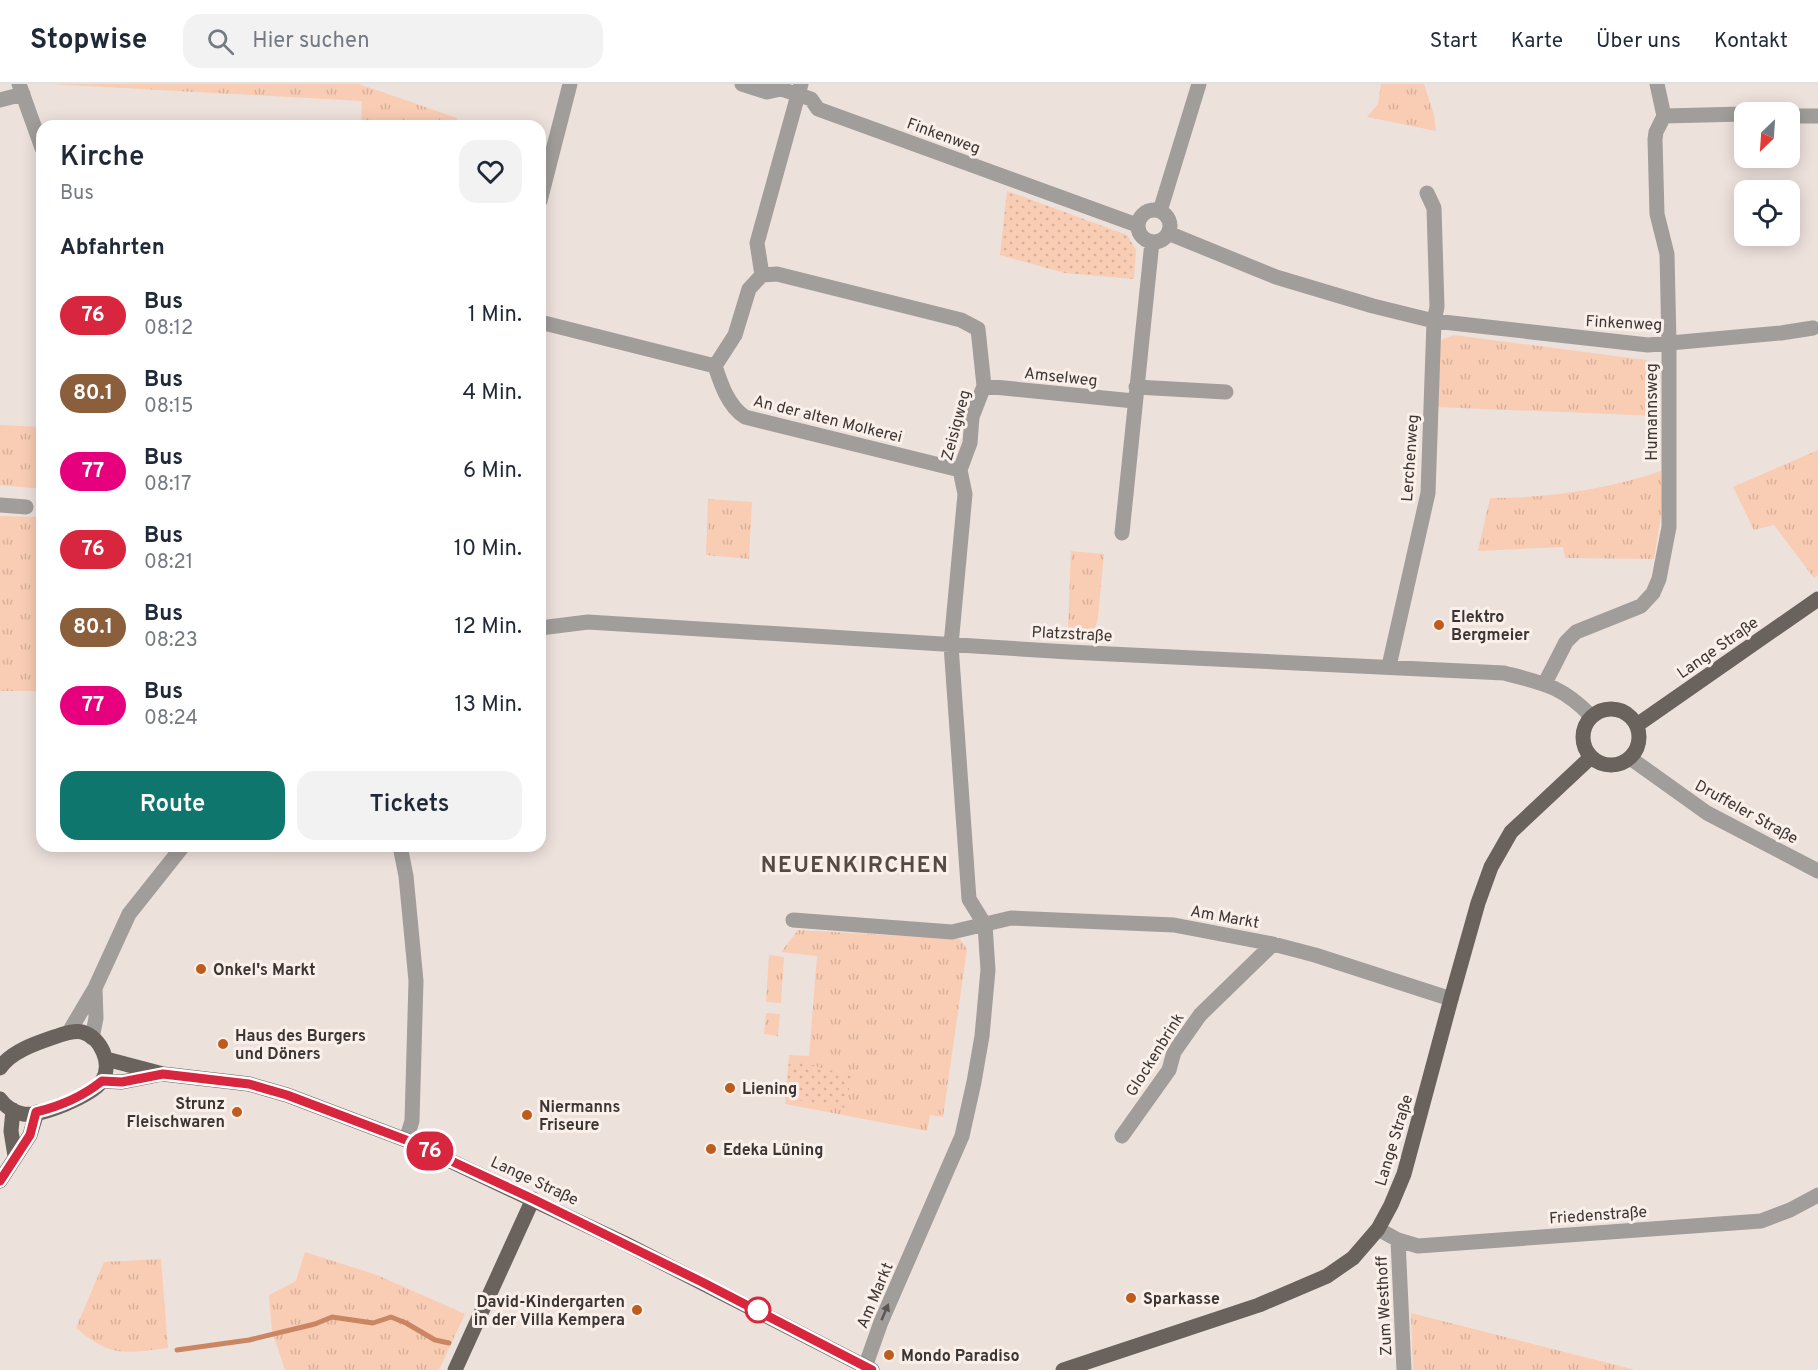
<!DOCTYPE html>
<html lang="de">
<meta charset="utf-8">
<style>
body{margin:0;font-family:Overpass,sans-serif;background:#f2f2f3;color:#1f2937;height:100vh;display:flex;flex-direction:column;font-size:22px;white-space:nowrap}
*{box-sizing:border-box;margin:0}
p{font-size:20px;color:#747a83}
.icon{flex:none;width:33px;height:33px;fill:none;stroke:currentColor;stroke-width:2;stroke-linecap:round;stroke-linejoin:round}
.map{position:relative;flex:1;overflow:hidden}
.side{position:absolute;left:36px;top:36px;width:510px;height:732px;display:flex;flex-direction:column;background:#fff;border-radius:18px;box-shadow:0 3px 15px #0003}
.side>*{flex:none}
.badge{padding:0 12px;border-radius:20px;font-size:21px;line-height:39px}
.needle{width:39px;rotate:205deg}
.buttons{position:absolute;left:1734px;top:18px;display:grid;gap:12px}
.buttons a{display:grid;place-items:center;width:66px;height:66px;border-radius:12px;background:#fff;box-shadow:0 3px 15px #0003;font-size:30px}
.map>.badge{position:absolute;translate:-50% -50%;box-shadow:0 0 0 3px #fff}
h2{padding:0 24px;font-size:22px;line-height:54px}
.round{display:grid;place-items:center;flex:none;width:63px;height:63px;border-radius:18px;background:#f2f2f3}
.headline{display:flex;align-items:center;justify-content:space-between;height:102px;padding:0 24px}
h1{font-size:28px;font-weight:600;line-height:45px}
.action{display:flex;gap:12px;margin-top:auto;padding:12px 24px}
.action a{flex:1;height:69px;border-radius:18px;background:#0f766e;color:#fff;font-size:24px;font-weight:600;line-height:69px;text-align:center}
.action a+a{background:#f2f2f3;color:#1f2937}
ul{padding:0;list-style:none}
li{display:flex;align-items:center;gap:18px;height:78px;padding:0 24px}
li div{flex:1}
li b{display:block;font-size:22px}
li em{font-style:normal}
li .badge{min-width:66px;font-weight:700;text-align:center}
header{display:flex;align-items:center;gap:36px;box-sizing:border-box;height:84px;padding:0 30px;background:#fff;border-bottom:2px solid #e0e1e3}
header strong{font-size:28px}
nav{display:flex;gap:33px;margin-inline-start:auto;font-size:21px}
.search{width:420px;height:54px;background:#f2f2f3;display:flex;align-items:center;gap:15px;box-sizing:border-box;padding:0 21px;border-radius:18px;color:#747a83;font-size:22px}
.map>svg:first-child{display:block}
</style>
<header>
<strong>Stopwise</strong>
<div class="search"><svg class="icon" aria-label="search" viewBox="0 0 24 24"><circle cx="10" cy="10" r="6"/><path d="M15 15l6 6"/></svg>Hier suchen</div>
<nav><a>Start</a><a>Karte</a><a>Über uns</a><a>Kontakt</a></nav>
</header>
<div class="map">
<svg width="1818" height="1286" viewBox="0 0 1818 1286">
<defs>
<pattern id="grass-tufts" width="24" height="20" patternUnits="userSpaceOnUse" patternTransform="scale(1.5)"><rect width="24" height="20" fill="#f9ccb4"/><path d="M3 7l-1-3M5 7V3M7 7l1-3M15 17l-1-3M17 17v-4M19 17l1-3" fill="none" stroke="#d6b09b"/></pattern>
<pattern id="park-dots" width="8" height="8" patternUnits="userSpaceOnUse" patternTransform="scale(1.5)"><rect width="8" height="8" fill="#f9ccb4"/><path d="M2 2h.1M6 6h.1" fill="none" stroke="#d6b09b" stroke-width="1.8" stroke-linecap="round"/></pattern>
</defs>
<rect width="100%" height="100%" fill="#ede1dc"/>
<path fill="url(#grass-tufts)" d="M50,0h309l98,34 -2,8h-94l1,-25z
M1381,0h43l10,31 2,16 -69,-14 11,-13z
M1454,251l192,25 10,10 3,46 -224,-9 4,-64 4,-4z
M0,341l42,2v62l-42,-4z
M1818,366v125l-4,3 -40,-53 -20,5 -21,-43z
M1661,387l1,38 -8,50 -89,-1 -2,-11 -85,4 12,-53c59,0 114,-8 171,-27z
M708,415l44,3 -3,57 -43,-4z
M0,432l42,1 -3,44h3v130h-42z
M1071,467l33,3 -6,63 -2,9 -4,5 -24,-2z
M798,846l162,9 7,10 -24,168 -13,-2 -3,16 -142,-27 4,-49 20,1 8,-100 -36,-4z
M769,871l15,2 -3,46 -15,-1z
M766,929l14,1 -2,22 -14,-2z
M305,1168l72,23 88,39 -26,56h-154l-13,-39 -3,-36 27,-14z
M161,1175l7,89c-44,5 -56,10 -92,-20l28,-66z
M1411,1229l217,55 6,2h-221z"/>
<path fill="url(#park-dots)" d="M1007,107l120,44 9,15 -2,29 -69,-6 -65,-18z
M789,975l62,17 -5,32 -60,-10z"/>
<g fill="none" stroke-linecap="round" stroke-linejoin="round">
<path stroke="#ca8662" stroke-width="5" d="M177,1266l72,-10 66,-16 17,-7 41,6 18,-6 15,6 29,17 14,3"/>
<path stroke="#a19d9a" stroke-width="15" d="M19,0l23,64
M742,0l25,8 14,-3 30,10 7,10 319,116
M0,16l23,-6
M1664,32l80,-2
M1790,32h28
M540,117l30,-117
M1138 142a16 16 0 1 1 32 0a16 16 0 1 1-32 0Z
M1160,127l39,-127
M1168,149l108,44 97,29 61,15 214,24 133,-12 32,-5
M762,191l-5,-32 44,-159
M540,238l175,44c6,18 13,40 30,51l215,53
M715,282l20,-31 14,-46 13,-14 15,-1 184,46 17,9 6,57 -12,31 -2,26 -10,27 5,24 -14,151 18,254 16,26 3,45 -6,66 -8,46 -12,54 -81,186 -17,48
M984,302l150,15
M1136,303l90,5
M0,421l26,2
M1122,449l30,-291
M540,544l48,-6 481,30 435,21c39,10 58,13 87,43
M1389,582l39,-173 6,-172 3,-14 -3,-99 -7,-15
M1545,599l21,-41 10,-10 65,-26 12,-13 6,-14 10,-52v-184l-2,-89 -10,-40 -2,-75 1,-7 8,-16 -7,-32
M1630,674l77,55 111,58
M400,762l6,30 10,105 -4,140 -6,19
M793,836l159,12 59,-14 163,7 99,19 42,11 136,44
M69,948l26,-44 34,-74 54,-68
M92,954l4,-20 -1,-30
M1122,1052l47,-66 5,-18 26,-37 73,-71
M1378,1145l20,11 20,6 343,-25 29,-11 28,-15
M1398,1156l6,130"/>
<path stroke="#6a625d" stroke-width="15" d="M1583 653a28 28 0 1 1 56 0a28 28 0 1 1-56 0Z
M1637,641l181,-126
M106,975l57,15 86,10 38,11 119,45 218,103 248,127
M0,984c12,-18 40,-26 60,-33 6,-2 15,-5 22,-3 19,5 31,32 20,49 -10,15 -62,36 -79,33 -9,-2 -18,-8 -23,-15
M102,997l20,1 35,-7
M13,1026l-2,21 4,25
M0,1097l30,-46 7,-23
M455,1286l78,-171
M1063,1286l196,-65 68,-29 26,-18 25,-29 13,-24 13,-31 47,-175 27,-96 13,-36 20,-35 80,-75"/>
</g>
<defs><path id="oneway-solid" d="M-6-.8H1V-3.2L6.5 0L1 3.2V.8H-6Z" transform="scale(1.5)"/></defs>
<use fill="#5a5553" href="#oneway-solid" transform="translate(885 1228) rotate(-67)"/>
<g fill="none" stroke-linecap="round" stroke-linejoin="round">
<defs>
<path id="line" d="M0,1097l30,-46 6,-23c25,-6 46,-15 66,-31l20,1 41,-8 86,10 38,11 119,45 127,59 169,83 170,88"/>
</defs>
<use href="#line" stroke="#fff" stroke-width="14"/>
<use href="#line" stroke="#d7263d" stroke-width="9"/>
</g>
<g fill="#bd5c1d" stroke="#faefe9" stroke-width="2">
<circle cx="1439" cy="541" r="6"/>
<circle cx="201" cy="885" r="6"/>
<circle cx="223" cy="960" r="6"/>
<circle cx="730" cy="1004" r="6"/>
<circle cx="237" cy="1028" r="6"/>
<circle cx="527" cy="1031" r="6"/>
<circle cx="711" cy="1065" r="6"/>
<circle cx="1131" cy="1214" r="6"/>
<circle cx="637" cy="1226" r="6"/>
<circle cx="889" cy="1271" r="6"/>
</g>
<circle fill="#fff" stroke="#d7263d" stroke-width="3" cx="758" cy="1226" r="12"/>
<g text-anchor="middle" stroke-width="6" stroke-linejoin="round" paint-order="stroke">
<g font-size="16" fill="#3b3634" stroke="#faefe9">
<text transform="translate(944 51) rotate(20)" y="6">Finkenweg</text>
<text transform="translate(1624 238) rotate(3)" y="6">Finkenweg</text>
<text transform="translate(1061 292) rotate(6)" y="6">Amselweg</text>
<text transform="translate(1651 328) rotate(-90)" y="6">Humannsweg</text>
<text transform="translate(828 334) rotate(14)" y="6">An der alten Molkerei</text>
<text transform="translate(955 341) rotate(-75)" y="6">Zeisigweg</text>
<text transform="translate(1409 374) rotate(-86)" y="6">Lerchenweg</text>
<text transform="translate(1072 549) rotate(3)" y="6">Platzstraße</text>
<text transform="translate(1717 563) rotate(-35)" y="6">Lange Straße</text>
<text transform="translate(1747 727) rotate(29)" y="6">Druffeler Straße</text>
<text transform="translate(1225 832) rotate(10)" y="6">Am Markt</text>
<text transform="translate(1154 970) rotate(-58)" y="6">Glockenbrink</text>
<text transform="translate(1393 1056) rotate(-73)" y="6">Lange Straße</text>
<text transform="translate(535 1096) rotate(25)" y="6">Lange Straße</text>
<text transform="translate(1598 1130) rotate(-4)" y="6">Friedenstraße</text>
<text transform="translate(874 1211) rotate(-67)" y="6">Am Markt</text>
<text transform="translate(1383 1222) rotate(-93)" y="6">Zum Westhoff</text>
</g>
<g font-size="16" font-weight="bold" fill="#3b3634" stroke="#faefe9" text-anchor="start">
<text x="1451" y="538">Elektro<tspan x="1451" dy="18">Bergmeier</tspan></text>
<text x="213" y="891">Onkel's Markt</text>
<text x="235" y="957">Haus des Burgers<tspan x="235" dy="18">und Döners</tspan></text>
<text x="742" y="1010">Liening</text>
<text x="225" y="1025" text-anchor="end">Strunz<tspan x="225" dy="18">Fleischwaren</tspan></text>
<text x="539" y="1028">Niermanns<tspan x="539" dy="18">Friseure</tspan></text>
<text x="723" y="1071">Edeka Lüning</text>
<text x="1143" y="1220">Sparkasse</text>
<text x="625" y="1223" text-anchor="end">David-Kindergarten<tspan x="625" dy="18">in der Villa Kempera</tspan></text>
<text x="901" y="1277">Mondo Paradiso</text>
</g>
<g font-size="22" font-weight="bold" letter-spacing="1.5" fill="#554b46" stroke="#faefe9">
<text x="855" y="788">NEUENKIRCHEN</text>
</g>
</g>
</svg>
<div class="buttons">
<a><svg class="needle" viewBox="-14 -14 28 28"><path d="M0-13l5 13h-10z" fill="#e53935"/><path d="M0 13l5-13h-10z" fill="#747a83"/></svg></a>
<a><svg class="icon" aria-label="locate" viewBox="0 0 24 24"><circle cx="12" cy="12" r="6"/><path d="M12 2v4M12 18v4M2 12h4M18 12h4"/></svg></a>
</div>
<b class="badge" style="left:430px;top:1067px;background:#d7263d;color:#fff">76</b>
<section class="side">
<div class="headline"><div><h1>Kirche</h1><p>Bus</p></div><a class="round"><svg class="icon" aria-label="heart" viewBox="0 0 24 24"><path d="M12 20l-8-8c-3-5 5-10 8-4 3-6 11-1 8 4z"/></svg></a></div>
<h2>Abfahrten</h2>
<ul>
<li><span class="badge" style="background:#d7263d;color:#fff">76</span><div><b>Bus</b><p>08:12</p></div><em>1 Min.</em></li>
<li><span class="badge" style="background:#8b5e3c;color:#fff">80.1</span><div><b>Bus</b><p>08:15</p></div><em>4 Min.</em></li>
<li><span class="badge" style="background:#e6007e;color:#fff">77</span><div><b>Bus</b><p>08:17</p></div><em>6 Min.</em></li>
<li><span class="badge" style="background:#d7263d;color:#fff">76</span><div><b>Bus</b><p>08:21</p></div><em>10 Min.</em></li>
<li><span class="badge" style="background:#8b5e3c;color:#fff">80.1</span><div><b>Bus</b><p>08:23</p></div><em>12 Min.</em></li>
<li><span class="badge" style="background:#e6007e;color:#fff">77</span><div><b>Bus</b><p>08:24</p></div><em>13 Min.</em></li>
</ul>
<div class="action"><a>Route</a><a>Tickets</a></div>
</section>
</div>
